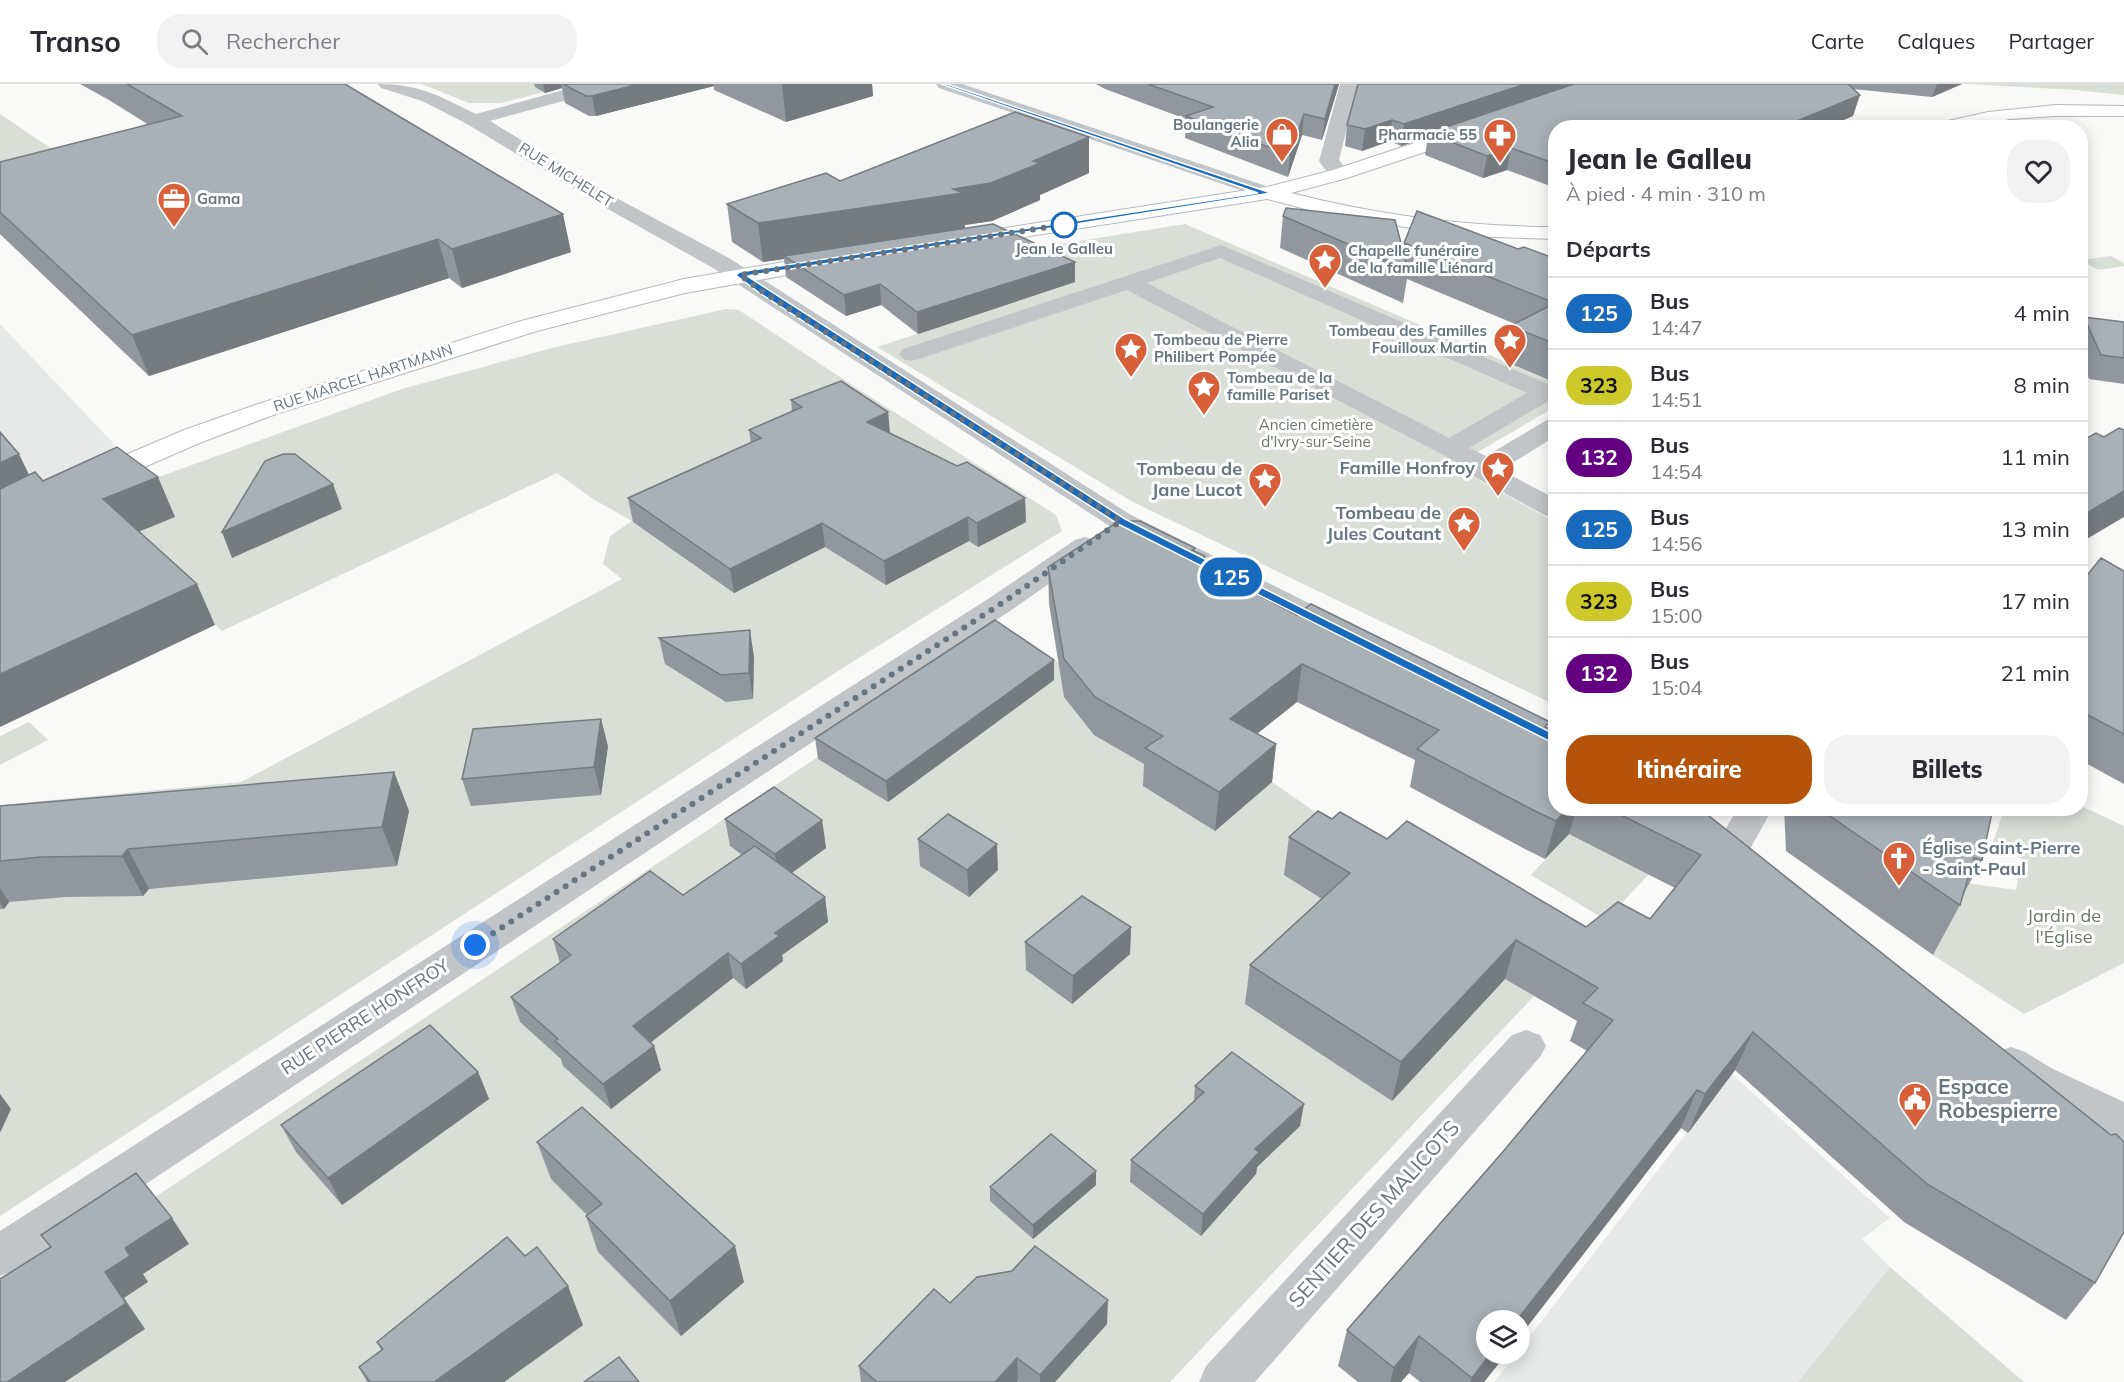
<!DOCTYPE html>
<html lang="fr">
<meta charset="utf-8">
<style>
body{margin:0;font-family:Mulish,sans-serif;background:#f2f2f3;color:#2b2b33;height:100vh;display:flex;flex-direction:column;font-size:22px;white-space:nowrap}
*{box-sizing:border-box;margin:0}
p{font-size:20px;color:#7c7c81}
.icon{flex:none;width:33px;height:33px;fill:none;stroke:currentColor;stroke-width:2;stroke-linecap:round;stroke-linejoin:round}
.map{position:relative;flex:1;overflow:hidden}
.details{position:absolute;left:1548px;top:36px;width:540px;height:696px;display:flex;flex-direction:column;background:#fff;border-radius:24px;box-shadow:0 3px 15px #0003}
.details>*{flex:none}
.badge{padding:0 12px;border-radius:20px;font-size:21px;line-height:39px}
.tools{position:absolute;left:1476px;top:1226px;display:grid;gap:12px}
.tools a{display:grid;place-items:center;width:54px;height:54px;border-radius:50%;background:#fff;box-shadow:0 3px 15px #0003;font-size:30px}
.you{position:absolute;width:30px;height:30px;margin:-15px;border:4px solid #fff;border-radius:50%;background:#1a73e8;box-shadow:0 0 0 9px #1a73e833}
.map>.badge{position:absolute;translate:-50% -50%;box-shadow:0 0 0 3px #fff}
h2{padding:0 18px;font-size:22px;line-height:54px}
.round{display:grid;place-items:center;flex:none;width:63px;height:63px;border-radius:24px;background:#f2f2f3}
.headline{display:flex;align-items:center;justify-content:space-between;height:102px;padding:0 18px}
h1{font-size:28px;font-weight:800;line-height:45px}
.primary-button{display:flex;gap:12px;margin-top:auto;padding:12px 18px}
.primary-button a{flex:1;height:69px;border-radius:24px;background:#b45309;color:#fff;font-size:24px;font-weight:800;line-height:69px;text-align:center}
.primary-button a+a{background:#f2f2f3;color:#2b2b33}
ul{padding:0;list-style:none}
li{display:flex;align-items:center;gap:18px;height:72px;padding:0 18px;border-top:2px solid #e1e1e2}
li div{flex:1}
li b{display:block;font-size:22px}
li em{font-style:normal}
li .badge{min-width:66px;font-weight:700;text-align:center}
header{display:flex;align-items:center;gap:36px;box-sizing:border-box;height:84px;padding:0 30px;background:#fff;border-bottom:2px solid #e1e1e2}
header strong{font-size:28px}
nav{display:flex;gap:33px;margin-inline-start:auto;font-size:21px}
.search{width:420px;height:54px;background:#f2f2f3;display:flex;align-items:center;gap:15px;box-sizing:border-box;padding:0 21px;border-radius:24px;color:#7c7c81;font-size:22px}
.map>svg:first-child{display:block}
</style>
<header>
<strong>Transo</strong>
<div class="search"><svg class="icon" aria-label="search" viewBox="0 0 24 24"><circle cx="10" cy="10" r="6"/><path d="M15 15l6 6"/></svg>Rechercher</div>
<nav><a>Carte</a><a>Calques</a><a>Partager</a></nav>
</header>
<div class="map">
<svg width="2124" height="1298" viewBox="0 0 2124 1298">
<rect width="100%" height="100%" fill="#f9f9f8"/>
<path fill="#e7e8e8" d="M0,240l116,122 -116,56z
M1732,990l158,144 -28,21 28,28 -92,115h-304l23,-29h3v-4z"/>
<path fill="#d9ded7" d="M421,0h127l-4,8 -43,11h-32z
M1969,0h155v11l-49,-5z
M0,30l62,42 -62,17z
M1185,140l370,159v24l-101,59 101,56v183l-422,-203 -256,-155 195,-64 -43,-34z
M2111,172l13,7v3l-26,4 -17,-10z
M726,225l13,1 122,81 195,124 6,16 -224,140 -838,545v-411l241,-23 381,-203 -19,-15 7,-28 22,-15 -39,-22 -36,-26 -335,158 -100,-92 12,-53 268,-97 154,-42z
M994,556l48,13 230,129 121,84 141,130 -364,386h-1170v-79l60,-43z
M29,638l19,18 -48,25v-29z
M2081,722l43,20v137l-100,51 -91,-59 23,-76 17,5 43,6 5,-31 -28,-17 11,-33 76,-1z
M1569,750l80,40 -43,46 -75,-45z
M1890,1183l134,115h-226z"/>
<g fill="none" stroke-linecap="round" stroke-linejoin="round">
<defs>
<path id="major" d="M2055,21l69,1v10h-69l-45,3 -44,9h-33l2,-4 53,-12z
M1469,41l7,2 2,4 -2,4 -129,43 -56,15c86,22 176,34 265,34v12l-86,-3 -130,-18 -73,-19 -300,47 -8,-1 -3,-5 3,-5 8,-1 300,-47 66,-17z
M830,170l8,2 3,5 -3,5 -153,27 -148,38 -261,83 -74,28 -99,43 -10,2 -10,-2 -3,-6 3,-6 101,-43 74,-26 263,-83 163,-42z"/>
</defs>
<use href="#major" stroke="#b4b9bd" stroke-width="2"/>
<path fill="#c1c5c8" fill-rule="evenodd" d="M378,0c42,0 61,12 98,30l109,-30h29l-3,4 -121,33 130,79 109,58 402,257 222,110 4,7 -4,7 -11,2 -11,-2 -220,-112 -398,-259 -107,-60 -139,-84 -45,-23 -41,-13z
M936,0h26l313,105 3,4 -3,4h-14l-322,-109z
M1340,0h18l-19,76 11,14 -3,4c-14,4 -20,-6 -28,-17z
M1221,161l334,142v10l-86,51 17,8 61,-36 9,-3v19l-55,34 55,29v19l-10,-2 -73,-40 -3,-7 -343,-179 -208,69 -8,2 -8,-2 -4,-5 4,-5zM1220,174l307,135 -78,45 -302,-155z
M1085,453l10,3 4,6 -4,6 -85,59 -994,659 -16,6v-45l988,-632 87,-59z
M1738,724h35l-27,48 -13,4 -13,-4 -5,-9z
M1526,946l14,5 6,11 -6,11 -285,325h-56l7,-16 306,-331z
M2011,963l14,5 28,17 71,33v38l-101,-47 -26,-17 -6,-12 6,-12z"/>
<use href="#major" fill="#fff" fill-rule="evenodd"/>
</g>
<path fill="#91979d" d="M80,0h265l226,168 -109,36 -13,-10 -300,98 -149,-142v-72l149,-37 -40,-25z
M534,0h338l1,12 -87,26 -72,-32v-4l-118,30h-7l-24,-13 -3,-15 -17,5 -10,-6z
M1096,0h243l-17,56 -20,-5 -14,42 -103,-39 1,-19 -81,-30z
M1358,0h604l-30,13 -79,-8v27l-297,12v60l-49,-18 -24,8 -58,-23 3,-18 -27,9 -11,-5 -28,10 -17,-5 2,-21z
M1089,53v36l-49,22v5l-48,21 -27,4v3l110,34v20l-157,52 -37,-29 -35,11 -60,-39 -2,-18 -21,3 -31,-20 -5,-38 113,-23z
M1283,132l120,34 1,-7 114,6 38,10v124l-52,-22 6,-35 5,-2 -108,-45 -4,24 -123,-55z
M2084,233l40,5v62l-35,-5 -9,-21v-34z
M791,316l97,12 2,21 67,33 68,32 1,24 -48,25 -9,-6 -83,44 -61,-38 -91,46 -101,-71 -5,-24 123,-55 -2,-13 43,-18z
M1195,464v3l10,5 -1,10 93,49 251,114 8,79h143l396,475 -29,37 -162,-98 -169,-152 -47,63 -7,-5 -161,208v-16l-34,33h21l-23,29h-64l-11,-9 -8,9h-43l-20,-16 9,-36 154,-176 86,-103 -17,-10 7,-20 -72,-42 -113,122 -147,-97 5,-39 72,-66 -38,-24 5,-38 43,-18 55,20 199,88 64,-8 25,-31 -106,-54 -24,25 -22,-11 -113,-61 5,-27 -118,-58 -40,32 19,10 -4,38 -57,49 -72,-45 1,-22 -50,-29 -30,-38 -15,-93 -1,-37z
M2124,487v213l-44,-24v-176z
M659,554l95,19 -1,42 -27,3 -61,-38z
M1054,596l-166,122 -70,-43 -3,-21z
M608,662l-7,49 -130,11 -9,-27z
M394,688l15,39 -12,55 -248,23 -6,7 -78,1 -56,5 -5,7h-4v-103z
M1784,724h209l-11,52 -20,37 -2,8 -27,50 -147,-104z
M725,735l97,1 4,28 -34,25 33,24 3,25 -46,33 1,6 -37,28 -13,-11 -83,64 4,4 7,24 -50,39 -48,-43 -2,-7 -41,-37 -9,-25 49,-34 -7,-24 130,-44 59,-40 -12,-9z
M918,755l80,31 -29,27 -49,-31z
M1131,843l-1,27 -58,50 -46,-34 -1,-28z
M478,988l11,27 -147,106 -46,-53 -15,-27z
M1195,1002l105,40 -43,41 -1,7 -55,62 -71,-54 1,-22 63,-59z
M537,1058l207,140 -63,54 -83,-84 -12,-36 1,-1 -36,-36z
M1096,1087v14l-63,54 -43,-38v-14z
M525,1172l58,69 -79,57h-137l-8,-15 22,-17 -4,-8z
M950,1219l157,21 -52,58h-36l-1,-1 -1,1h-156l-2,-16z"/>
<path fill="#767b7f" d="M543,0h18l1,4 -17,5z
M639,0h74l1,2 -118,30 -4,-20z
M782,0h90l1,12 -87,26z
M1335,0h4l-17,56 3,-21z
M1525,0h57l-154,49v4l-27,9 3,-22z
M1937,0h25l-30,13z
M1860,11l-7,21 -27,12h-46z
M1304,30l-2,21 -14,42 2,-22z
M1392,36l-2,21 -28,10 3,-22z
M1089,53v36l-49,22v5l-48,21 -27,4v6l-181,25v3l-21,3 -5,-39 195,-34 80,-28z
M1511,64l-4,22 -24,8 4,-22z
M563,130l8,38 -109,36 -10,-39z
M438,155l11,39 -300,98 -17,-41z
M1075,178v20l-157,52 -1,-22z
M880,200l1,21 -35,11 -2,-21z
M888,328l2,23 -23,-13z
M19,370l19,39 -38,19v-49z
M158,393l17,40 -54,22 -18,-40z
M333,400l9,25 -110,49 -10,-26z
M2124,407v26l-44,26v-26z
M1025,414l1,24 -48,25 -1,-24z
M968,433l1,24 -83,44 -2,-24z
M822,439l3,24 -91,46 -4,-24z
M1205,472l-2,37 -7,-31z
M197,500l18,41 -215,102v-53z
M750,546l4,27 -1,42 -4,-26z
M1054,576v20l-166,122 -2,-21z
M1302,580l-5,38 -70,55 3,-38z
M601,635l7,27 -7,49 -7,-28z
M1276,660l-4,38 -57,49 4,-39z
M394,688l15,39 -12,55 -15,-39z
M1568,724h9l-8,26 -24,25 11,-38z
M822,736l4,28 -46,33 -5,-27z
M997,760l1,26 -29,27 -2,-27z
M128,765l21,40 -6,7 -21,-40z
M0,804l9,14 -5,7 -4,-7z
M825,813l3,25 -46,33 1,6 -37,28 -5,-25 34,-31z
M1131,843l-1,27 -58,50 1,-28z
M1516,856l-11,39 -113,122 9,-39z
M728,869l5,25 -93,73 -7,-25z
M1753,948l-18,38 -47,63 17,-39z
M654,962l7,24 -50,39 -8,-25z
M478,988l11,27 -147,106 -14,-27z
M1697,1006l-16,38 -161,208v-16h-3z
M0,1010l11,15 -11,24z
M1304,1020l-4,22 -43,41 -1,7 -55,62 2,-22 52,-65z
M1096,1087v14l-63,54v-14z
M172,1134l17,26 -46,30 5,8 -24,16 21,31 -80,53h-58l118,-134z
M735,1162l9,36 -63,54 -11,-35z
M568,1202l15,39 -79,57h-70z
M1108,1216l-1,24 -52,58h-15v-7z
M1419,1252l-10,37 -8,9h-11l4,-14z
M1491,1269h16l-23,29h-14l2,-4z
M1017,1274l1,23 -1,1h-22z"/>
<path fill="#a9b0b6" stroke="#767b7f" stroke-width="1.5" d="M127,0h218l218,130 -111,35 -14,-10 -306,96 -132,-123v-50l182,-46z
M563,0h76l-47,12h-6z
M1148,0h187l-10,35 -21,-5 -14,41 -104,-39 27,-9z
M1358,0h167l-121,40 -12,-4 -27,9 -18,-4z
M1574,0h274l12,11 -80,33h-224v36l-45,-16 -24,8 -59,-23z
M1015,28l74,25 -56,24 7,2 -49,20 -38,6 10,4 -205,30 -31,-19 99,-31 14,8z
M1286,124l109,12 13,50 -125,-54z
M1417,127l101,38 6,-2 32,12v85l-46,-18 45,-23 -151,-60z
M993,140l82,38 -158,50 -37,-28 -36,11 -60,-39z
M2084,233l40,5v36l-23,-3z
M841,297l47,31 -21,10 90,44 10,-4 58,36 -48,25 -9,-6 -84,44 -62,-38 -92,46 -102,-71 133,-60 -12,-8 53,-23 -11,-7z
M2119,344l5,2v61l-44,26v-75l16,-9 8,4z
M0,348l19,22 -19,9z
M117,363l41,30 -55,22 94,85 -197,90v-185l35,-17 8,9z
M283,370h12l38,30 -111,48 43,-71z
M1119,437h21l55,27 -3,2 13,6 -9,6 101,53 14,-11 239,118 -5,5 11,5v76h12l-12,13 -23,-11 -116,-61 22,-19 -137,-66 -72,55 46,25 -57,48 -74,-44 18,-12 -68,-39 -31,-38 -16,-92z
M2101,474l23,13v163l-44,-23v-127z
M995,536l59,40 -168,121 -71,-43z
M750,546l-1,43 -28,2 -62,-37z
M601,635l-7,48 -132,12 11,-50z
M394,688l-12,55 -254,22 -6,7 -81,1 -41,4v-55z
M774,703l48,33 -47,34 -50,-35z
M1607,724h92l412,327 5,-1 8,8v90l-29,51 -168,-99 -174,-152 -48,62 -8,-4 -180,230h-31v33h5l-19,25 -53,-42 -25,32 -47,-38 154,-176 112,-134 -30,-17 15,-15 -82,-48 -115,122 -151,-97 100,-92 -61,-36 29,-26 14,8 8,-7 47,27 20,-18 179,106 32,-25 32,17 51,-64z
M1818,724h175l-11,52 -8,-2 -14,47z
M948,730l49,30 -30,26 -49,-31z
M755,762l70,51 -50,36 4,3 -38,28 -13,-11 -95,73 21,20 -51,38 -48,-43 3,-2 -47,-42 60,-42 -18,-16 97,-68 33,24z
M1082,812l49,31 -58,49 -48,-34z
M430,941l48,47 -150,106 -47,-53z
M1232,968l72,52 -49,45 4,3 -56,62 -72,-54 73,-68 -9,-6z
M582,1023l153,139 -65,55 -84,-85 16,-12 -65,-62z
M1051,1050l45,37 -63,54 -43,-38z
M136,1089l36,45 -47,30 5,8 -25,16 21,31 -119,79h-7v-103l51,-32 -10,-12z
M507,1153l18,19 12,-9 31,39 -134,96h-64l-11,-15 24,-18 -6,-7z
M1035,1162l73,54 -68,75 -23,-17 -22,24h-118l-18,-16 75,-77 16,14 27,-26 35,-6z
M619,1273l20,25h-55z"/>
<path fill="#186abd" stroke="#fff" stroke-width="1.5" d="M941,0h6l324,109 -524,83 378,243 435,218v5h-9l-433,-218 -357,-230 -24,-18 -1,-1 4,-3 518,-79z"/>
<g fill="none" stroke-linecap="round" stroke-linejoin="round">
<path stroke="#667580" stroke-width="6" stroke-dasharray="0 10.8" d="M475,861l524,-340 122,-84 -358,-229 -23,-17 335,-52 -11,2"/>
</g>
<defs>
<symbol id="shop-pin" viewBox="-11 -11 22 30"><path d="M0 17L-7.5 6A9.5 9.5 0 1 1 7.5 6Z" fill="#d7603a" stroke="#fff"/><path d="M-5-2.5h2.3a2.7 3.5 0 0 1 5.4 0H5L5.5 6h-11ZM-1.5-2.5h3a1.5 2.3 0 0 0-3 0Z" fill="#fff"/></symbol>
<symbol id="pharmacy-pin" viewBox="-11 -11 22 30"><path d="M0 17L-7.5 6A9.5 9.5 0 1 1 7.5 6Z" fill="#d7603a" stroke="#fff"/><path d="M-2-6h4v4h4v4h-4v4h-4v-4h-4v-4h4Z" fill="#fff"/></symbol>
<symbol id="office-pin" viewBox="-11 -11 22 30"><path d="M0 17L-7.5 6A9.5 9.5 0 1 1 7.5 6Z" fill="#d7603a" stroke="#fff"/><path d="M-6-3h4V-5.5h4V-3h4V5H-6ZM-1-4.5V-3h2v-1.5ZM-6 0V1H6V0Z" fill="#fff"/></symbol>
<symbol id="sight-pin" viewBox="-11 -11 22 30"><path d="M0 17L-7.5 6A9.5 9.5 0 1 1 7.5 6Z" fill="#d7603a" stroke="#fff"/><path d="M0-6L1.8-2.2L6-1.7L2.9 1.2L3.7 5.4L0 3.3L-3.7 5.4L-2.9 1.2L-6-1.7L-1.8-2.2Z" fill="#fff"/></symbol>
<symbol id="church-pin" viewBox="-11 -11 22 30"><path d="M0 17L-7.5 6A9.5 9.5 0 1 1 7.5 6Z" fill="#d7603a" stroke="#fff"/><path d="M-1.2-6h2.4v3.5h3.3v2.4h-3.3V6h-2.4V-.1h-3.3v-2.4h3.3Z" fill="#fff"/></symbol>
<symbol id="civic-pin" viewBox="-11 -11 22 30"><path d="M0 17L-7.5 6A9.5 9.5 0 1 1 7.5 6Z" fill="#d7603a" stroke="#fff"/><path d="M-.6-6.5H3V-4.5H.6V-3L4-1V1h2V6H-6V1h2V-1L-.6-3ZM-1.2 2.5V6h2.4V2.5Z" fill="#fff"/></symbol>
</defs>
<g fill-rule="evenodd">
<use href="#shop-pin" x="1263" y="31" width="38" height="52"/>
<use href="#pharmacy-pin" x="1481" y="32" width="38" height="52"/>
<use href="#office-pin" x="155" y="96" width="38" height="52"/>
<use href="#sight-pin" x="1306" y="157" width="38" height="52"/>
<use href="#sight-pin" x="1491" y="237" width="38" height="52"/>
<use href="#sight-pin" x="1112" y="246" width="38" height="52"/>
<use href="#sight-pin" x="1185" y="284" width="38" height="52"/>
<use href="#sight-pin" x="1479" y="365" width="38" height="52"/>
<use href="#sight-pin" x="1246" y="376" width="38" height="52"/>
<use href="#sight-pin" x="1445" y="420" width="38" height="52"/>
<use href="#church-pin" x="1880" y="755" width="38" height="52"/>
<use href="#civic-pin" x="1896" y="996" width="38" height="52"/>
</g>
<circle fill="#fff" stroke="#186abd" stroke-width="3" cx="1064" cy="141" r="12"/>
<g text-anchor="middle" stroke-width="6" stroke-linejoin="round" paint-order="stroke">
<g font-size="15" font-weight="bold" fill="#667580" stroke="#fff" text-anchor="start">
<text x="1259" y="46" text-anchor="end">Boulangerie<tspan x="1259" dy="17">Alia</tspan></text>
<text x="1477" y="56" text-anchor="end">Pharmacie 55</text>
<text x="197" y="120">Gama</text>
<text x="1348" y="172">Chapelle funéraire<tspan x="1348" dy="17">de la famille Liénard</tspan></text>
<text x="1487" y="252" text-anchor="end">Tombeau des Familles<tspan x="1487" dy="17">Fouilloux Martin</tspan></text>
<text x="1154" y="261">Tombeau de Pierre<tspan x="1154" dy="17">Philibert Pompée</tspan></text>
<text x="1227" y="299">Tombeau de la<tspan x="1227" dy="17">famille Pariset</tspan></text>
</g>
<g font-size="15" fill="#667580" stroke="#fff">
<text transform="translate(566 91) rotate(32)" y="5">RUE MICHELET</text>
<text transform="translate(363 294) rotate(-18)" y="5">RUE MARCEL HARTMANN</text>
</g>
<g font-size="15" font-weight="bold" fill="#667580" stroke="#fff">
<text x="1064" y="170">Jean le Galleu</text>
</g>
<g font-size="15" fill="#687965" stroke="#fff">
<text x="1316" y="346">Ancien cimetière<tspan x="1316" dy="17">d'Ivry-sur-Seine</tspan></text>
</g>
<g font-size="18" font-weight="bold" fill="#667580" stroke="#fff" text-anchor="end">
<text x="1475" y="390">Famille Honfroy</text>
<text x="1242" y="391">Tombeau de<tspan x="1242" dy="21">Jane Lucot</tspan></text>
<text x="1441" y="435">Tombeau de<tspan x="1441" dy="21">Jules Coutant</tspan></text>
<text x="1922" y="770" text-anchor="start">Église Saint-Pierre<tspan x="1922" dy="21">- Saint-Paul</tspan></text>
</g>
<g font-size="18" fill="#687965" stroke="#fff">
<text x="2064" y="838">Jardin de<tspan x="2064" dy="21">l'Église</tspan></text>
</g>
<g font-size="18" fill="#667580" stroke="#fff">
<text transform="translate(365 933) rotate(-33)" y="6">RUE PIERRE HONFROY</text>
</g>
<g font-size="21" font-weight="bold" fill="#667580" stroke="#fff" text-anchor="start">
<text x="1938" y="1010">Espace<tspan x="1938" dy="24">Robespierre</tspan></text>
</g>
<g font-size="21" fill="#667580" stroke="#fff">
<text transform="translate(1374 1130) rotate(-48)" y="7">SENTIER DES MALICOTS</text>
</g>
</g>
</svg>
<div class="tools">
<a><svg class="icon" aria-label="layers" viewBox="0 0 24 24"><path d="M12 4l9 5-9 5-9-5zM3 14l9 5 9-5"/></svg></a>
</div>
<div class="you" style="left:475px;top:861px"></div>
<b class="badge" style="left:1231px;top:493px;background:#186abd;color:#fff">125</b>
<section class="details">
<div class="headline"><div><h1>Jean le Galleu</h1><p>À pied · 4 min · 310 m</p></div><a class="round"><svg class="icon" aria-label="heart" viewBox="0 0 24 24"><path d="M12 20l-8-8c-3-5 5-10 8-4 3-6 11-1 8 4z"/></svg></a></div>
<h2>Départs</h2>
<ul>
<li><span class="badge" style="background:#186abd;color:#fff">125</span><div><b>Bus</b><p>14:47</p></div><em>4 min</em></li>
<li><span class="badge" style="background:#cec92a;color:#111">323</span><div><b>Bus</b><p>14:51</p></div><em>8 min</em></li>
<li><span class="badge" style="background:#640082;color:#fff">132</span><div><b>Bus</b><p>14:54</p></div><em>11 min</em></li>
<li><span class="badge" style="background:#186abd;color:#fff">125</span><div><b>Bus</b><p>14:56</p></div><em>13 min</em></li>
<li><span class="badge" style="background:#cec92a;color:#111">323</span><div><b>Bus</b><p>15:00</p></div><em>17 min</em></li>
<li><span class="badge" style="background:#640082;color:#fff">132</span><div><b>Bus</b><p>15:04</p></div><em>21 min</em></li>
</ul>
<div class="primary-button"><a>Itinéraire</a><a>Billets</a></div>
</section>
</div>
